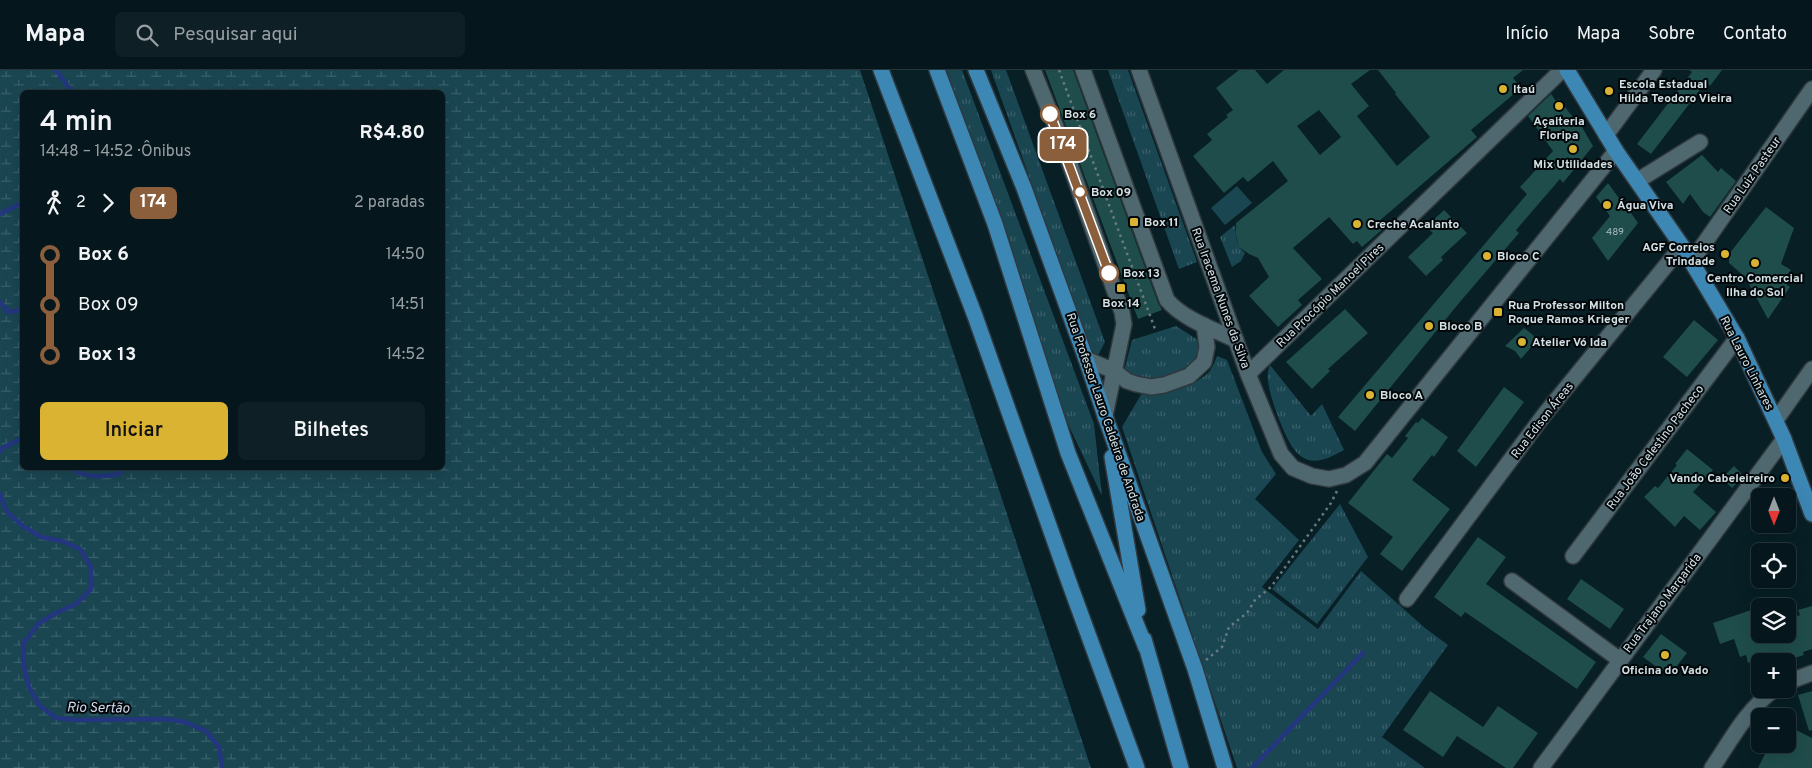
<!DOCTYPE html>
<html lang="pt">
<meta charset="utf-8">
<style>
body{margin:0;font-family:Overpass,sans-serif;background:#0e2025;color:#f1f3f6;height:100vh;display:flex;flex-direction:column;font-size:19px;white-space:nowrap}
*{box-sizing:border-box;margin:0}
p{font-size:16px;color:#979fa3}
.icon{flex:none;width:28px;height:28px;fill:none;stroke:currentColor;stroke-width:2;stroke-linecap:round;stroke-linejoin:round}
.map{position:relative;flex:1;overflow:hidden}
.details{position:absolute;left:20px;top:20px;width:425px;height:380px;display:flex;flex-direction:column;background:#05171c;border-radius:8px;box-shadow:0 5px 20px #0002,0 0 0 1px #26363b}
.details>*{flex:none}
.badge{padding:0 10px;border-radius:8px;font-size:18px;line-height:32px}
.needle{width:32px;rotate:180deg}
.fabs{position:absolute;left:1751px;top:418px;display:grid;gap:10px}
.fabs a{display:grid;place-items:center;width:45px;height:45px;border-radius:8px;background:#05171c;box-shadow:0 5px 20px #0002,0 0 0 1px #26363b;font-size:25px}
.map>.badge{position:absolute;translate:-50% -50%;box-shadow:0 0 0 2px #fff}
.legs{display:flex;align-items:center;gap:8px;height:55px;padding:0 20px;font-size:16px}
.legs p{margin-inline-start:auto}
.headline{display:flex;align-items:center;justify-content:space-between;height:85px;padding:0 20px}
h1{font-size:28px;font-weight:600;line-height:38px}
.primary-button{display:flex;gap:10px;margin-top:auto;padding:10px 20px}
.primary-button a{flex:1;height:58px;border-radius:8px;background:#dab333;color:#111;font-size:20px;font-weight:600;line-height:58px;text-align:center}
.primary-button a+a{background:#0e2025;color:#f1f3f6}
ul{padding:0 20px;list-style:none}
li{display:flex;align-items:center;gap:18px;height:50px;font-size:19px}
li i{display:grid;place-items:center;width:8px;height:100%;margin:0 6px;background:currentColor}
li i::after{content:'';width:12px;height:12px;margin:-6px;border:4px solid;border-radius:50%;background:#05171c}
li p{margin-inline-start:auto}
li:first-child i{background:linear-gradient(#0000 50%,currentColor 0)}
li:last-child i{background:linear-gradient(currentColor 50%,#0000 0)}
header{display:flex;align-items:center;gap:30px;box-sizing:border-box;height:70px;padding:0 25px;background:#05171c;border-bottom:1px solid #26363b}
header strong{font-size:24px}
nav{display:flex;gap:28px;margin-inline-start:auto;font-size:18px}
.search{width:350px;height:45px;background:#0e2025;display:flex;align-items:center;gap:12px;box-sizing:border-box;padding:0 18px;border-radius:8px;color:#979fa3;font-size:19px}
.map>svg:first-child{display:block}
</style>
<header>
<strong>Mapa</strong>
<div class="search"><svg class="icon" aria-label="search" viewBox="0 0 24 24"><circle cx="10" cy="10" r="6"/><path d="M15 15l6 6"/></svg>Pesquisar aqui</div>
<nav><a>Início</a><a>Mapa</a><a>Sobre</a><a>Contato</a></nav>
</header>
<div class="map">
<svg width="1812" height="698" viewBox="0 0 1812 698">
<defs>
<pattern id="grass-tufts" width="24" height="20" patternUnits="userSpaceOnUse" patternTransform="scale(1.25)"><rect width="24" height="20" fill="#1a4652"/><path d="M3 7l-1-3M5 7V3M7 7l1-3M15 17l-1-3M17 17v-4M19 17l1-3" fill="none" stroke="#3a606b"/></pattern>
<pattern id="wetland-marsh" width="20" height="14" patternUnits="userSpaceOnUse" patternTransform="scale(1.25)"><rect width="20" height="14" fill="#1a4652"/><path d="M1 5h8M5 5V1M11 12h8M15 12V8" fill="none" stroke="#3a606b"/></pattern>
</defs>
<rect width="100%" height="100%" fill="#071f25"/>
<path fill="url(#grass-tufts)" d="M942,0h20l132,354 8,72 -42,-89z
M991,0h15l99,272 -10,19z
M1108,0h20l69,192 -18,7z
M1235,155c1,11 1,21 10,28l-4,8 -9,6 -12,-30z
M1176,256l25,16 -1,16c-17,14 -39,24 -62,20 -5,-1 -10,-5 -14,-7l8,-31z
M1217,286l10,4 35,92 14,22 -21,25 44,41 -37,47 56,42 43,-58 64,57 23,17 -66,92 43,31h-188l-115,-341 20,-34c21,1 50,-5 66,-20 4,-4 7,-12 9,-17z
M1270,295l41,51 11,-12 22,46c-11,6 -23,13 -36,10 -5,-2 -12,-7 -15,-12 -9,-13 -24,-52 -25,-68 -1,-6 0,-10 2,-15z
M1340,434l28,53 -51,67 -45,-35z"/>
<path fill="url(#wetland-marsh)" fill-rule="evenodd" d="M0,0h860l231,698h-1091zM22,22h420v376h-420z"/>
<path fill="#1a4652" d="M1237,116l15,17 -27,22 -14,-17z"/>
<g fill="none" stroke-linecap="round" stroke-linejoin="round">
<path stroke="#23367f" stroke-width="4.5" d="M56,0l16,22
M0,144l22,-11
M0,232l8,10 14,-2
M0,382l1,-3 19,-10 2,1
M70,398c15,10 31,9 49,6l4,-6
M0,424l7,18 16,14 18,11 21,4 18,8 11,18v22l-15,15 -20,9 -18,11 -15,20 1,22 5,21 10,18 17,13 21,2 88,-1 20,3 21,9 13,16 3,21
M1252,698l111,-115"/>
</g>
<path fill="#1f4d4b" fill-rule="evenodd" d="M1045,0h28l85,233 4,7 -24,9z
M1239,0h16l12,14 17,-14h86l-19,14 18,22 -12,10 40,50 33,-29 -35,-43 1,-1 -18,-23h145l-10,8 8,10 -50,42 6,7 -99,85 5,7 -21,18 -5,-6 -4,3 -24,-27 -36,31 29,31 -24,21 4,5 -24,22 -29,-31 20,-19 -11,-19 -9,-4 -10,-7 -3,-12v-12l52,-42 -15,-20 -25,21 -5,-5 -19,16 -31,-37 19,-16 -5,-6 21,-17 -2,-2 7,-5 -17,-22zM1319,40l22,27 -21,18 -23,-29z
M1689,0h33l-12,16 -4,-4 -55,72 -14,-10 55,-72z
M1551,24l5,7 3,-2 19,25 1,-2 14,24 -30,37 -3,-4 -44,51 3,3 -60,70 -104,128 -17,-14 189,-223 -7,-7 33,-36 -25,-35z
M1702,85l16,17 3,-4 15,13 -26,36 -7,-5 -13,-18 -7,10 -17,-22z
M1608,113l13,18 1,-1 16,23 -30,38 -16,-23 18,-22 -14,-19z
M1766,137l28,21 -13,36 10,6 -9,11 8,6 -22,32 -23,-42 -16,-14v-9z
M1444,140l23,23 -26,24 2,3 -17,16 -18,-19 25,-24 -7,-6z
M1345,239l23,24 -40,36 2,2 -18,18 -26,-27z
M1694,250l24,20 -31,37 -24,-20z
M1524,258l14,11 -17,20 -6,-8 -10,-5z
M1504,317l20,15 -48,65 -19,-16z
M1422,348l26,19 -14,20 -2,-2 -20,25 38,29 -48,62 -22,-17 13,-17 -45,-34 39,-49 5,4 16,-20 -3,-2 11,-14 2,1z
M1687,379l26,21 -20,22 23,20 -16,18 -16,-14 -9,11 -31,-30 11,-11 3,2 19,-23 -2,-1z
M1734,396l10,10 -12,12 -10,-10z
M1478,467l28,20 -20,27 110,78 -19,27 -112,-77 -4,5 -27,-20z
M1581,509l43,30 -14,20 -43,-30z
M1812,536v43l-9,3 1,3 -19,6h-9l-3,-6 -25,8 -2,-8 -6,2 -6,-18 -14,5 -7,-21 47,-16v27h28v-15l12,-4 -2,-5z
M1661,564l26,19 -18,23 -26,-19z
M1430,621l53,36 15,-21 40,27 -25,35h-7l-49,-32 -14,21 -40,-27z
M1812,621v39l-3,1 -11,-36z
M1788,656l24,12v30h-54l12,-24h18z"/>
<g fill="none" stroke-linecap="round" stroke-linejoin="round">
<defs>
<path id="minor" d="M1033,0l29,72 60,170 2,12 -19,92
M1083,0l84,230c16,19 48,30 69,40
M1139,0l109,304 33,80 12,14 19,8 17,3 17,-4 19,-12 251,-312
M1606,65l48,-65
M1637,111l63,-39
M1692,191l120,-172
M1086,289l28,12 13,10 9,3 15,3 13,-2 25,-9 15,-14 3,-15 -3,-22
M1248,304l314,-304
M1776,350l36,-51
M1573,486l164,-218
M1512,511l108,79
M1407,529l137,-184 138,-169
M1788,612l24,-9
M1541,698l243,-329
M1712,698c19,-28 35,-59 63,-79"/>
<path id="major" d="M881,0l94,246 94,266 68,186
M937,0l58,154 73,229 78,195
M976,0l48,118 62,171 19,57 90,253 30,99
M1567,0l49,81 66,95 55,92 47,101 28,75
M1112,387l26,153
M1144,569l37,129"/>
</defs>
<use href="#minor" stroke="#2f383d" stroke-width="18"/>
<use href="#major" stroke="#2f383d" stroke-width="18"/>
<path stroke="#687b80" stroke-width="2.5" stroke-dasharray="2.5 4" stroke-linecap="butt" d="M1059,0l96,259
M1206,590l16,-13 7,-20 18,-14 8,-13 16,-13 60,-84 6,-12"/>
<use href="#minor" stroke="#4f686f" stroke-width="15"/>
<use href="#major" stroke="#3d87b5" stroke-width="15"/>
</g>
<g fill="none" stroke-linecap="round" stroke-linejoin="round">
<defs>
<path id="line-1" d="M1050,44l59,159"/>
</defs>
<use href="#line-1" stroke="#fff" stroke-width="11"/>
<use href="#line-1" stroke="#8b5e3c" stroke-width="8"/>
</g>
<g fill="#dab333" stroke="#02070a" stroke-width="2">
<circle cx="1503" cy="19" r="5"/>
<circle cx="1609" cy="21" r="5"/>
<circle cx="1559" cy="36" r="5"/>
<circle cx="1573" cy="79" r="5"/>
<circle cx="1607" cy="135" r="5"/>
<rect x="1129" y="147" width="10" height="10" rx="2.5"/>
<circle cx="1357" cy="154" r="5"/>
<circle cx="1725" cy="184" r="5"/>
<circle cx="1487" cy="186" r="5"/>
<circle cx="1755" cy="193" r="5"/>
<rect x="1116" y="213" width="10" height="10" rx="2.5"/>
<rect x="1493" y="237" width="10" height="10" rx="2.5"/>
<circle cx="1429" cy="256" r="5"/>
<circle cx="1522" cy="272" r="5"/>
<circle cx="1370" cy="325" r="5"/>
<circle cx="1785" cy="408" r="5"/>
<circle cx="1665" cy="585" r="5"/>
</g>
<g fill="#fff" stroke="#8b5e3c" stroke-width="2.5">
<circle cx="1050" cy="44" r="9"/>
<circle cx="1080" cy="122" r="6"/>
<circle cx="1109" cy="203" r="9"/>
</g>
<g text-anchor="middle" stroke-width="4" stroke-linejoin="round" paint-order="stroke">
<g font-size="10" fill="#a7bcbe">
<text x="1615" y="165">489</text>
</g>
<g font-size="12" font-weight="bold" fill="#d4e1e5" stroke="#02070a" text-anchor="start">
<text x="1619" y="18">Escola Estadual<tspan x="1619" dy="14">Hilda Teodoro Vieira</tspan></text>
<text x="1513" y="23">Itaú</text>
<text x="1559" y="55" text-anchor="middle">Açaiteria<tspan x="1559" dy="14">Floripa</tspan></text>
<text x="1573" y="98" text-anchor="middle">Mix Utilidades</text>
<text x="1617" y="139">Água Viva</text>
<text x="1144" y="156">Box 11</text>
<text x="1367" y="158">Creche Acalanto</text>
<text x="1715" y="181" text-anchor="end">AGF Correios<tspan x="1715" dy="14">Trindade</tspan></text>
<text x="1497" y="190">Bloco C</text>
<text x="1755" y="212" text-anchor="middle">Centro Comercial<tspan x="1755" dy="14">Ilha do Sol</tspan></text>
<text x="1121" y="237" text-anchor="middle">Box 14</text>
<text x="1508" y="239">Rua Professor Milton<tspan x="1508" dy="14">Roque Ramos Krieger</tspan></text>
<text x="1439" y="260">Bloco B</text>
<text x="1532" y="276">Atelier Vó Ida</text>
<text x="1380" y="329">Bloco A</text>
<text x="1775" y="412" text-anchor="end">Vando Cabeleireiro</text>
<text x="1665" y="604" text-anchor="middle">Oficina do Vado</text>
</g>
<g font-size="12" font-weight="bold" fill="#d4e1e5" stroke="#02070a" text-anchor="start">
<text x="1064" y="48">Box 6</text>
<text x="1091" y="126">Box 09</text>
<text x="1123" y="207">Box 13</text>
</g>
<g font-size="12" fill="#d4e1e5" stroke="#02070a">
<text transform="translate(1752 105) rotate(-55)" y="4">Rua Luiz Pasteur</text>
<text transform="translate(1330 225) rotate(-44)" y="4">Rua Procópio Manoel Pires</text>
<text transform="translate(1221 228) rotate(70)" y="4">Rua Iracema Nunes da Silva</text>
<text transform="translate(1747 293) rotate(63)" y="4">Rua Lauro Linhares</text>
<text transform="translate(1106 347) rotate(71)" y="4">Rua Professor Lauro Caldeira de Andrada</text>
<text transform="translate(1542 350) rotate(-52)" y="4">Rua Edison Áreas</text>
<text transform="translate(1655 377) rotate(-53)" y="4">Rua João Celestino Pacheco</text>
<text transform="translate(1662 533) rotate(-53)" y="4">Rua Trajano Margarida</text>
</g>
<g font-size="14" font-style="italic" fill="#cfd8ed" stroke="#02070a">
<text transform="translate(98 637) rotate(1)" y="5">Rio Sertão</text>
</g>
</g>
</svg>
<div class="fabs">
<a><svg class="needle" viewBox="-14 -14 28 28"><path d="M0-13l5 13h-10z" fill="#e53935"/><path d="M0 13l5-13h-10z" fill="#979fa3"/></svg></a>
<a><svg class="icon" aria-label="locate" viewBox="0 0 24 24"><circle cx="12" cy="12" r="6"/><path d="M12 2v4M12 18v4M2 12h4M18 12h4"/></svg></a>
<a><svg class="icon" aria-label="layers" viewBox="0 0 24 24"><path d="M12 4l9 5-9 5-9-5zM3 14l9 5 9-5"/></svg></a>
<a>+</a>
<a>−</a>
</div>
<b class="badge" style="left:1063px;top:75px;background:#8b5e3c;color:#fff">174</b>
<section class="details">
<div class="headline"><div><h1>4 min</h1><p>14:48 – 14:52 · Ônibus</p></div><b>R$4.80</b></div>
<div class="legs"><svg class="icon" aria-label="walk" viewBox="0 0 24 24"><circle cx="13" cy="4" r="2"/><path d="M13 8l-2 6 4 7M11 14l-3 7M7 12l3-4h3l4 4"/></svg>2<svg class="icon" aria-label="forward" viewBox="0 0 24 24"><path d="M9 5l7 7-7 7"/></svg><b class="badge" style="background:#8b5e3c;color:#fff">174</b><p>2 paradas</p></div>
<ul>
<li><i style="color:#8b5e3c"></i><b>Box 6</b><p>14:50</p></li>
<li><i style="color:#8b5e3c"></i><span>Box 09</span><p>14:51</p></li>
<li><i style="color:#8b5e3c"></i><b>Box 13</b><p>14:52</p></li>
</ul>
<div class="primary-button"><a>Iniciar</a><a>Bilhetes</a></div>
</section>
</div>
